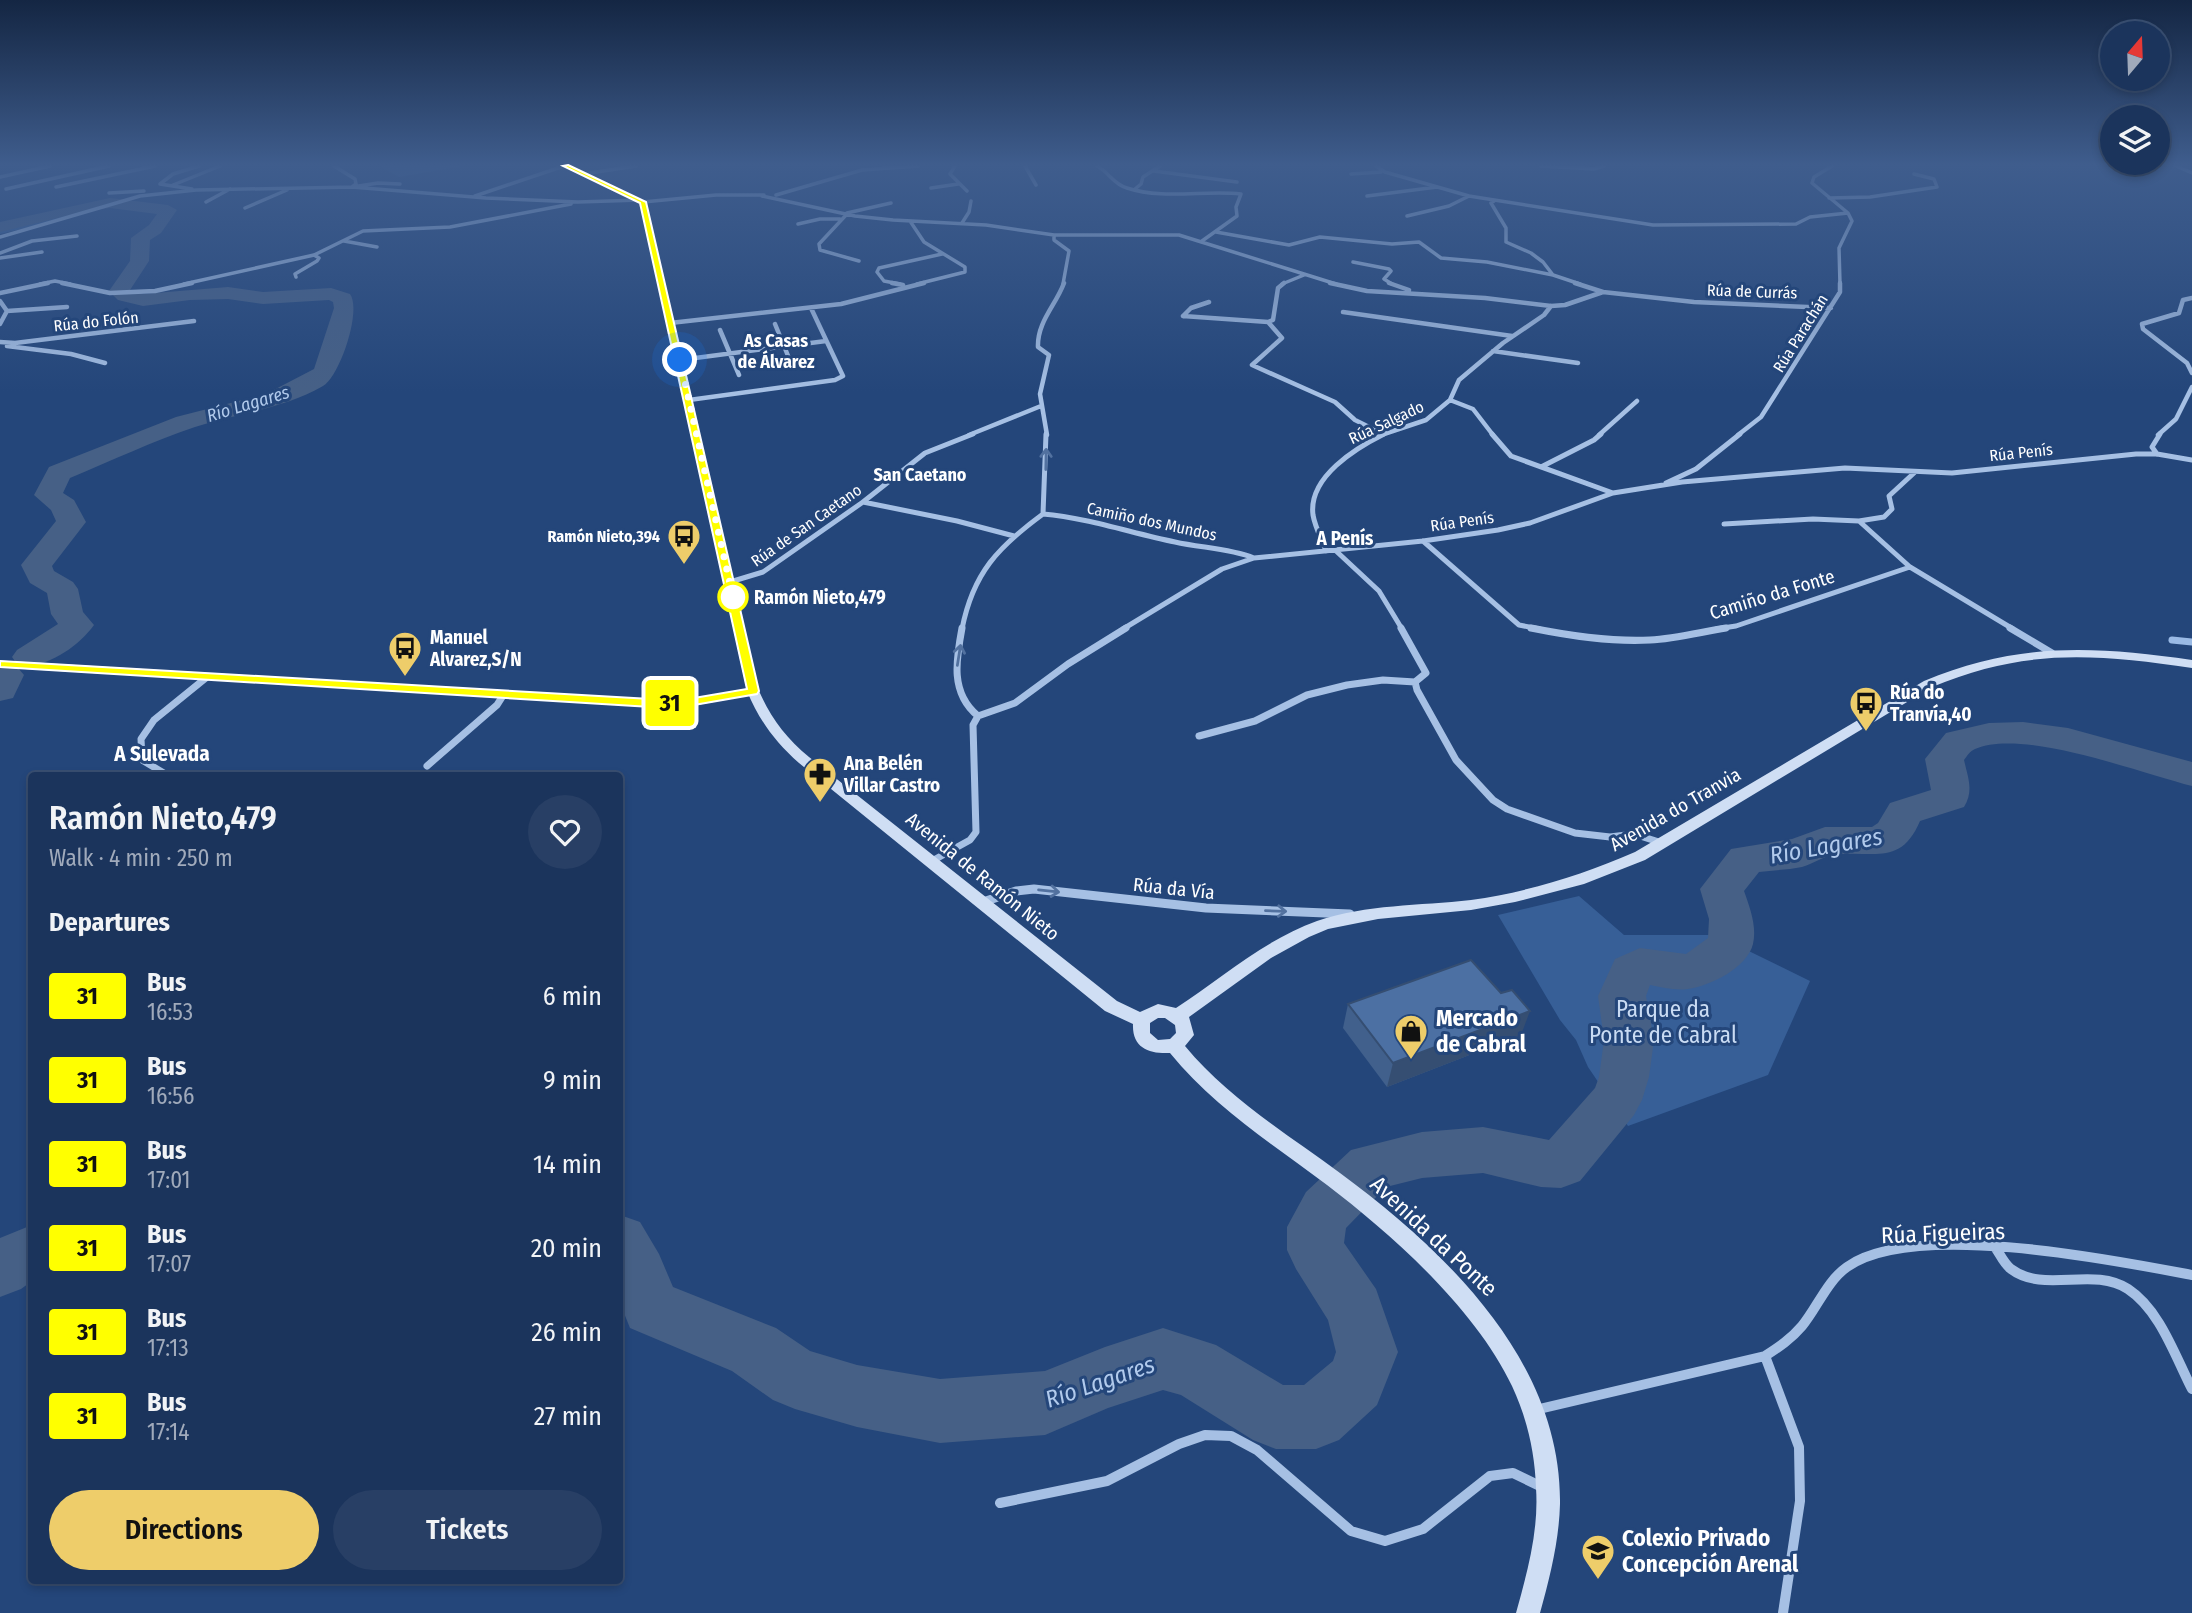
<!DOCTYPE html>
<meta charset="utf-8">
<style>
body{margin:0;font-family:"Fira Sans Condensed",sans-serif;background:#283f65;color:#f1f3f6;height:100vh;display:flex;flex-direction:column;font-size:26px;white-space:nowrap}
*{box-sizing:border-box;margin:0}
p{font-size:23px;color:#a0aabb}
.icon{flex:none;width:38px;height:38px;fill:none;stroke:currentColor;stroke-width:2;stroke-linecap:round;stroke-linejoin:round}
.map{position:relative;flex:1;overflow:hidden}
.sheet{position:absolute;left:28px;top:772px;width:595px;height:812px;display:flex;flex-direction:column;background:#1b345c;border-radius:7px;box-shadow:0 4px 10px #0003,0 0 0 2px #394f72}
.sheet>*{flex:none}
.badge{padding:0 14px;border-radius:5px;font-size:24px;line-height:46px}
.needle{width:46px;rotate:19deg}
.controls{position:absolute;left:2100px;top:21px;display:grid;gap:14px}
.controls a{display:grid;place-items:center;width:70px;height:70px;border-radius:50%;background:#1b345c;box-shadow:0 4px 10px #0003,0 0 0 2px #394f72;font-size:35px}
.you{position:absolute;width:35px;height:35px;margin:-18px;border:5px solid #fff;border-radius:50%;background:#1a73e8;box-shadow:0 0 0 10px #1a73e833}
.map>.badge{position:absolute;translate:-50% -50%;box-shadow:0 0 0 4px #fff}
h2{padding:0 21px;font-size:26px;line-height:63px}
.round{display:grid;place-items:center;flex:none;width:74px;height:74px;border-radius:37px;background:#283f65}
.overview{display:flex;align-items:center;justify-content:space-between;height:119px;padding:0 21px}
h1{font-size:33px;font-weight:600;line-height:52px}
.button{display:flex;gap:14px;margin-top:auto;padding:14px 21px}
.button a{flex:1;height:80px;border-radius:42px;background:#eecd6a;color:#111;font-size:28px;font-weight:600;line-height:80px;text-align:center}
.button a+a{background:#283f65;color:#f1f3f6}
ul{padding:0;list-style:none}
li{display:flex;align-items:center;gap:21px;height:84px;padding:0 21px}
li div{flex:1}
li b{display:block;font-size:26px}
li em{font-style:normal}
li .badge{min-width:77px;font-weight:700;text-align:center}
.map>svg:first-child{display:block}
</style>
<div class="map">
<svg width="2192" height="1613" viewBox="0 0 2192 1613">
<rect width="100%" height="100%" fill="#24467a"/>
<path fill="#375f97" d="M380,166h83l-64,11z
M114,201l-71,23 -43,10v-9l10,-4z
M1579,896l45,39h92l94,46 -42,94 -140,51 -40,-59 -12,-27 -16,-20 -62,-105z"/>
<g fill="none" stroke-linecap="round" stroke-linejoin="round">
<path stroke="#9abae5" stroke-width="3.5" d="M2176,166l16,7"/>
<path stroke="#9abae5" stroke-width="7" d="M2172,640l20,2"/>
<path fill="#466086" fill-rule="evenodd" d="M110,198l58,7 9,5 -16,23 -11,7 -1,21 -19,29 13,4 85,-7 35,5 68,-4 19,6c12,16 -10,82 -27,92 -40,23 -85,27 -128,41 -42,14 -84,34 -125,51l-7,15 11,7 12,22 -34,44 2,5 19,11 5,7 5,23 11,13c-16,22 -50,46 -77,39l-5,-7 5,-7 41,-26 -7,-10 -4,-21 -17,-10 -9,-18 35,-44 -5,-11 -17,-15 15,-28 127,-50 90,-23 48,-25 20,-61 -1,-6 -4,-2 -66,4 -35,-5 -38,1 -47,6 -25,-6 -9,-9 21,-30 1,-23 18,-13 8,-11 -47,-6 -19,2 -91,22v-10z
M6,664l12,4 6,7 -11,23 -13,3v-35z
M2023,722l45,6 124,34v24c-52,-13 -169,-58 -217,-37 -5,2 -8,7 -11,11 4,18 10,31 0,47l-44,14c-20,47 -48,28 -87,34 -11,2 -21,9 -31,12 -14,3 -29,3 -43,5l-15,19c6,17 13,35 9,53 -6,24 -43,42 -65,45 -13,2 -26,-2 -38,-4l-4,11 8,44 -5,37 -7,23 -8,15 -54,66 -19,7 -20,-1 -58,-14 -61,5 -36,9 -40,41 -2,15 32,46 22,63 -21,53 -38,35 -23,9h-40l-23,-9 -72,-45 -18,-5 -55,18 -63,27 -105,8 -83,-16 -62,-18 -22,-9 -41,-29 -102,-43 -10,-25v-88l20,7 19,32 14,33 103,41 34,23 47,14 83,14 105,-8 60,-24 58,-19 53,17 67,40h21l29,-24 3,-9 -8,-32 -32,-51 -9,-19v-23l19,-35 45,-42 71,-18 61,-5 66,13 46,-52 4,-11 5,-37 -6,-44 17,-37 25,-11 46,6 22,-16 1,-19 -9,-30 31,-40 61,-10 33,-12h47l6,-4 12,-20 41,-13 -6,-31 21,-26 43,-10z
M32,1225v56l-11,8 -21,8v-59z"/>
<path stroke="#a6c0e4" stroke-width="3.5" d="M334,166l21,13 1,5 -4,3 26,-4 22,1
M955,166l-5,8 17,17
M1025,166l11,19
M1097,166c12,6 16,18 30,22 36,12 77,2 114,6l-5,13 1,9 -35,25
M1376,166l9,6 84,24 184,29 143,-1 14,-7 38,-4
M1541,166l53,3 10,-3
M1832,166l-18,11 -2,6 36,30 4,8 -13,27 1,36
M1154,171l83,11
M583,174l53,-8
M1351,174l30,-2
M0,177l50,-11
M173,185l47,-19
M56,187l99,-21
M931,188l27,-4
M6,189l103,-23
M192,189l-32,-5 13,-10 26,-8
M1135,189l6,-5 2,-7 17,-11
M109,193l35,-2
M776,195l86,-25 56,-4
M475,196l89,-30
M762,196l93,20 38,4 93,5 68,10h125l157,49
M1367,196l70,-9
M1829,198l41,-1 67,-10 -3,-8 -20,-5
M1494,201l-3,2 15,25v14l25,11 12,9 10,13 27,9
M206,202l24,-13
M643,202l73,-7h48
M245,208l42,-18
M847,213l44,-10
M847,214l-28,30 1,6 39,11
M1407,216l42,-10 20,-10
M910,221l14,21 41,25v5l-48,12
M962,223l7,-11 2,-11
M798,224l22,-5h20
M1216,232l73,13 31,-8 72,7 27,-2 22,16 46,4 66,13
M1054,235v5l15,11 -6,33
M0,237l140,-41 56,-6 156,-3 134,11 92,4 62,-2
M344,241l33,6
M0,253l32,-12 45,-5
M0,258l42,-6
M1353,262l36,7 2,2 -7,8 8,5
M296,277l-1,-3 22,-13 2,-3 -5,-3
M40,284l15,-3 15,3
M184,284l130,-29 49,-24 87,-4 121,-23
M900,284l-16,-3 -7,-9 2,-4 63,-14
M1282,284l22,-9"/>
<path stroke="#a6c0e4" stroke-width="4.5" d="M62,283l48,10 45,-2 37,-8
M892,283l11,2
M1284,283l-6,5 -5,32 -5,2 14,16 -30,27 83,37 20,18 28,14
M1330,283l37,8 118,7 66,8 14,-1 38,-13 91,10 137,6
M1389,283l20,7
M1575,283l28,9
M0,293l48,-10
M2192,298l-9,2 -4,13 -37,11 1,5 44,34 5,10
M0,301l7,10 -7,13
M7,311l60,-4
M1343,312l169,24
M1183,316l85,6
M1183,316l8,-8 18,-6
M670,323l171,-19 83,-21
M775,324l18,44
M720,330l19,45
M0,342l15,1 179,-22
M7,346l64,8 34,9
M1493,351l85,12
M680,360l146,-19
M689,400l146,-20 8,-4 -32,-68
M1450,400l23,9 20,26
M969,435l72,-29
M1047,435l-7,-41 9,-39 -11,-8c-1,-25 18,-42 26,-64
M1381,435l45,-15 24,-20 9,-20 44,-37 41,-28 7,-9
M1599,435l38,-34
M1738,435l23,-18 79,-125v-9
M2158,435l18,-16 16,-32"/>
<path stroke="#a6c0e4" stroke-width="5" d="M1492,434l19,22 102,37
M2157,454l-5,-7 8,-13
M1541,467l53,-27 7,-6
M1914,473l-25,23 3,13 -8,8 -25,4 51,46 103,62
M1666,483l30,-14 44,-35
M863,502l94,19 57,15
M1043,514c45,4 88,19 132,28 26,6 54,6 79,16
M1724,524l89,-5 46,2
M1423,541l96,84 21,4
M1335,550l44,41 23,38
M1326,551c-4,-11 -11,-24 -13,-36 -5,-38 43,-67 71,-81
M730,582l33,-10 100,-70 62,-49 48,-19
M962,629c11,-56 36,-82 81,-115l3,-80
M1123,629l99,-60 32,-11 169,-17 75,-11 32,-7 83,-30 69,-11 163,-14 107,5 184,-19h21l35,6
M1716,629l20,-3 174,-59"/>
<path stroke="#a6c0e4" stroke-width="7" d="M962,628c-6,32 -12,65 16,88
M1401,628l25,45 -11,9 2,8 39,70 37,40 14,9 68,24 35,4 24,-3 28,9
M1531,628c40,8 79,14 119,12 25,-1 51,-8 76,-12
M2010,628l42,25
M0,664l651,39 43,-1 59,-11
M1199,736l56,-15 52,-26 40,-10 36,-5 32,2
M427,766l70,-61 7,-11
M167,775l-25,-15 -1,-21 13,-19 53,-43
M932,861l38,-21 6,-8 -3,-107 5,-9 37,-13 53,-39 58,-36"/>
<path stroke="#a6c0e4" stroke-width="9" d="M983,902l33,-11 18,-2 172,19 144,6"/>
<path stroke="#a6c0e4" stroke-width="10" d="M1995,1247c5,7 9,17 16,22 33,25 82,-3 117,20 32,21 47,67 64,100
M1765,1356l34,91 1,54 -17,112
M1535,1410l230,-54c14,-9 26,-17 37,-30 15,-18 25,-45 45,-59 66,-47 267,-7 345,8
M1000,1503l107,-22 72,-37 26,-9 26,1 26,14 94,81 34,10 38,-12 67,-53 23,-3 31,15"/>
<path fill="#cfdef4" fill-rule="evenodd" d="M563,166h8l75,36 113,489c12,27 27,47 50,66l308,244 23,11 18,-8 18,4c46,-30 88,-68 141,-87 50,-17 102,-15 154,-21 57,-8 111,-25 164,-48l289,-171c94,-39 169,-35 268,-21v8c-97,-14 -167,-20 -260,19l-287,173 -61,24 -69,18 -44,8 -93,9 -50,10 -19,8 -38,21 -82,59 5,18 -9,11c43,52 101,87 155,127 106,78 222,189 220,331 -1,37 -10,73 -20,109h-24c11,-40 23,-82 20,-125 -1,-35 -9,-70 -24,-102 -36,-76 -118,-150 -185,-201 -55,-41 -113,-78 -157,-132 -21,1 -38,-5 -37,-29l-28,-13 -306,-248c-24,-21 -40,-43 -52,-72l-107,-488zM1158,1018h7l10,7 1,8 -6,6 -12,1 -8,-7v-10z"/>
</g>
<path fill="#41608c" d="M1348,1004l173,31 -134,52 -44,-59z"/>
<path fill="#354e72" d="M1530,1011l-9,24 -134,52 6,-24z"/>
<path fill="#4c70a3" stroke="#354e72" stroke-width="2" d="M1471,960l30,33 11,-3 18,21 -137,52 -45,-59z"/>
<defs><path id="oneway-shaft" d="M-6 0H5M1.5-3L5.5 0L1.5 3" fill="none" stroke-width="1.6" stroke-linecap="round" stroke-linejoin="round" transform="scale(1.75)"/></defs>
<g stroke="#52719f">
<use href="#oneway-shaft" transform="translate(1046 459) rotate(-89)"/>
<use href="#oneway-shaft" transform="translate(959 655) rotate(-81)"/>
<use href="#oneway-shaft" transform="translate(1049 891) rotate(6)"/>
<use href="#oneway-shaft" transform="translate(1276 911) rotate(2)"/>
</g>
<linearGradient id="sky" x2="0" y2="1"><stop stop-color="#142643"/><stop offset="0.42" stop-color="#3f5d8d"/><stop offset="1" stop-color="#3f5d8d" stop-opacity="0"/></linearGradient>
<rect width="2192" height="392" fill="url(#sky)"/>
<path fill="#ff0" stroke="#fff" stroke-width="2" d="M568,165l78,37 113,489 -2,3 -63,11 -43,2 -651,-40v-6l651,38 43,-1 53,-9 -107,-486 -77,-37z"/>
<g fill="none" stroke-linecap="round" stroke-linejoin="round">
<path stroke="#fff" stroke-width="7" stroke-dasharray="0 12.6" d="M680,360l53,237"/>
</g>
<defs>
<symbol id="bus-pin" viewBox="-11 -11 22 30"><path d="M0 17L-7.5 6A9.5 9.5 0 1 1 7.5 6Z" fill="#eecd6a" stroke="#24467a"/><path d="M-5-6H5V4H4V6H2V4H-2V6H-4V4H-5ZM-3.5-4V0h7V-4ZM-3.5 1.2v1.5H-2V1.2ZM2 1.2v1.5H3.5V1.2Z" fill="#111"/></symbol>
<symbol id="pharmacy-pin" viewBox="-11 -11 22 30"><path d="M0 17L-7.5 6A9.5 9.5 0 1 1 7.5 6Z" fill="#eecd6a" stroke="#24467a"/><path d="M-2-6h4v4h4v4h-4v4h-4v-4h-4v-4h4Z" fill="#111"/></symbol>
<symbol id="shop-pin" viewBox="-11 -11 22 30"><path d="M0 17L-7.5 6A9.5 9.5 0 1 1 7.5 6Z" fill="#eecd6a" stroke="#24467a"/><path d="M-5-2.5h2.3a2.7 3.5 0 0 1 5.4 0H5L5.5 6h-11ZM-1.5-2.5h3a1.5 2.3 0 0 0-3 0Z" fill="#111"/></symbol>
<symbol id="school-pin" viewBox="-11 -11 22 30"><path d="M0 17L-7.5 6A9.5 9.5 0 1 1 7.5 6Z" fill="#eecd6a" stroke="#24467a"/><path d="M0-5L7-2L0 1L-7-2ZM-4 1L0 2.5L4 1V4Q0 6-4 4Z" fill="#111"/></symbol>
</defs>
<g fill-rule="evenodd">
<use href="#bus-pin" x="665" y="517" width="38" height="52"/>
<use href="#bus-pin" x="386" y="629" width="38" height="52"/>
<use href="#bus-pin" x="1847" y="684" width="38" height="52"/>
<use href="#pharmacy-pin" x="801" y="755" width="38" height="52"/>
<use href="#shop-pin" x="1392" y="1012" width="38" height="52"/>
<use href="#school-pin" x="1579" y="1532" width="38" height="52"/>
</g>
<circle fill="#fff" stroke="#ff0" stroke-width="3.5" cx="733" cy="597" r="14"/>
<g text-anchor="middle" stroke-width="6" stroke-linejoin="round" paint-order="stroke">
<g font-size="16" fill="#fff" stroke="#24467a">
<text transform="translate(1752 291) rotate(2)" y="6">Rúa de Currás</text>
<text transform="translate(96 321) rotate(-6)" y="6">Rúa do Folón</text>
<text transform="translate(1800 333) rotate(-58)" y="6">Rúa Parachán</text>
<text transform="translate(1386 422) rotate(-25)" y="6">Rúa Salgado</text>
<text transform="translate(2021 452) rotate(-6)" y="6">Rúa Penís</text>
<text transform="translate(1152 521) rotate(12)" y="6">Camiño dos Mundos</text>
<text transform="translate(1462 521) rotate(-8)" y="6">Rúa Penís</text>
<text transform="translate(806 525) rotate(-35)" y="6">Rúa de San Caetano</text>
</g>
<g font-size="16" font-weight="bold" fill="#fff" stroke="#24467a" text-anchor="end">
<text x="660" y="542">Ramón Nieto,394</text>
</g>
<g font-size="18" font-weight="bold" fill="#fff" stroke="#24467a">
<text x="776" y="347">As Casas<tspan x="776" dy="21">de Álvarez</tspan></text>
<text x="920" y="481">San Caetano</text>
</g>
<g font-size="18" font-style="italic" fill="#b1caec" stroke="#24467a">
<text transform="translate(248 404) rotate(-17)" y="6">Río Lagares</text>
</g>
<g font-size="19" font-weight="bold" fill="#fff" stroke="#24467a">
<text x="1345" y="545">A Penís</text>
</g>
<g font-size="19" fill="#fff" stroke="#24467a">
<text transform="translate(1772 594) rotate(-17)" y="7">Camiño da Fonte</text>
<text transform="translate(1675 809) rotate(-30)" y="7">Avenida do Tranvia</text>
<text transform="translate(983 876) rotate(39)" y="7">Avenida de Ramón Nieto</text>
<text transform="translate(1174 888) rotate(6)" y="7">Rúa da Vía</text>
</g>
<g font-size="19" font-weight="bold" fill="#fff" stroke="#24467a" text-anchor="start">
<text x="754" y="604">Ramón Nieto,479</text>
</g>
<g font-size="19" font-weight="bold" fill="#fff" stroke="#24467a" text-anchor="start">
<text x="430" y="644">Manuel<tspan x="430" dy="22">Alvarez,S/N</tspan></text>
<text x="1890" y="699">Rúa do<tspan x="1890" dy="22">Tranvía,40</tspan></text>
<text x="844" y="770">Ana Belén<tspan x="844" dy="22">Villar Castro</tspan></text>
</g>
<g font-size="21" font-weight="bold" fill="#fff" stroke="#24467a">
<text x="162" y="761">A Sulevada</text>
</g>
<g font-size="23" fill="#c9dbf3" stroke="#24467a">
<text x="1663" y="1017">Parque da<tspan x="1663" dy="26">Ponte de Cabral</tspan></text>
</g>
<g font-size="23" font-weight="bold" fill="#fff" stroke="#24467a" text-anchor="start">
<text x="1436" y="1026">Mercado<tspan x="1436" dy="26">de Cabral</tspan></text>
<text x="1622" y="1546">Colexio Privado<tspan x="1622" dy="26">Concepción Arenal</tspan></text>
</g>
<g font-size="23" fill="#fff" stroke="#24467a">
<text transform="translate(1943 1233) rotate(-2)" y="8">Rúa Figueiras</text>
<text transform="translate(1434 1236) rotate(43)" y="8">Avenida da Ponte</text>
</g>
<g font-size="24" font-style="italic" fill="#b1caec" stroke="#24467a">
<text transform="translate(1826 846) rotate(-10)" y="8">Río Lagares</text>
<text transform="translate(1100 1382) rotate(-19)" y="8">Río Lagares</text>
</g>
</g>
</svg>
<div class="controls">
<a><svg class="needle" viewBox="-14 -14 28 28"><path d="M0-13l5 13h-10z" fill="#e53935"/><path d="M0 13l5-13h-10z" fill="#a0aabb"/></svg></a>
<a><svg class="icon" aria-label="layers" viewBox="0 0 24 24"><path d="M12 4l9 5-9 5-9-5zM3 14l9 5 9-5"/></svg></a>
</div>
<div class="you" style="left:680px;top:360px"></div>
<b class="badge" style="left:670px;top:703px;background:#ff0;color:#111">31</b>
<section class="sheet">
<div class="overview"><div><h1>Ramón Nieto,479</h1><p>Walk · 4 min · 250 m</p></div><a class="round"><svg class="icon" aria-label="heart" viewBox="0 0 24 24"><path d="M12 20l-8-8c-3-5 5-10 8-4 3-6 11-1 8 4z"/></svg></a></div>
<h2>Departures</h2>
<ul>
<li><span class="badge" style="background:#ff0;color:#111">31</span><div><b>Bus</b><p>16:53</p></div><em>6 min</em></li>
<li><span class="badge" style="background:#ff0;color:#111">31</span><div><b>Bus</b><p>16:56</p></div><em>9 min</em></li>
<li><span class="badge" style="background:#ff0;color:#111">31</span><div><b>Bus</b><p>17:01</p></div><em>14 min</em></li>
<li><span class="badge" style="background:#ff0;color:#111">31</span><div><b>Bus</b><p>17:07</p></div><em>20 min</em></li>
<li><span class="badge" style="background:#ff0;color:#111">31</span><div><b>Bus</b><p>17:13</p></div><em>26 min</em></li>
<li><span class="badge" style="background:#ff0;color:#111">31</span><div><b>Bus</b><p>17:14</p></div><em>27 min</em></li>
</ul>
<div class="button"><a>Directions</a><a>Tickets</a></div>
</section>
</div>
